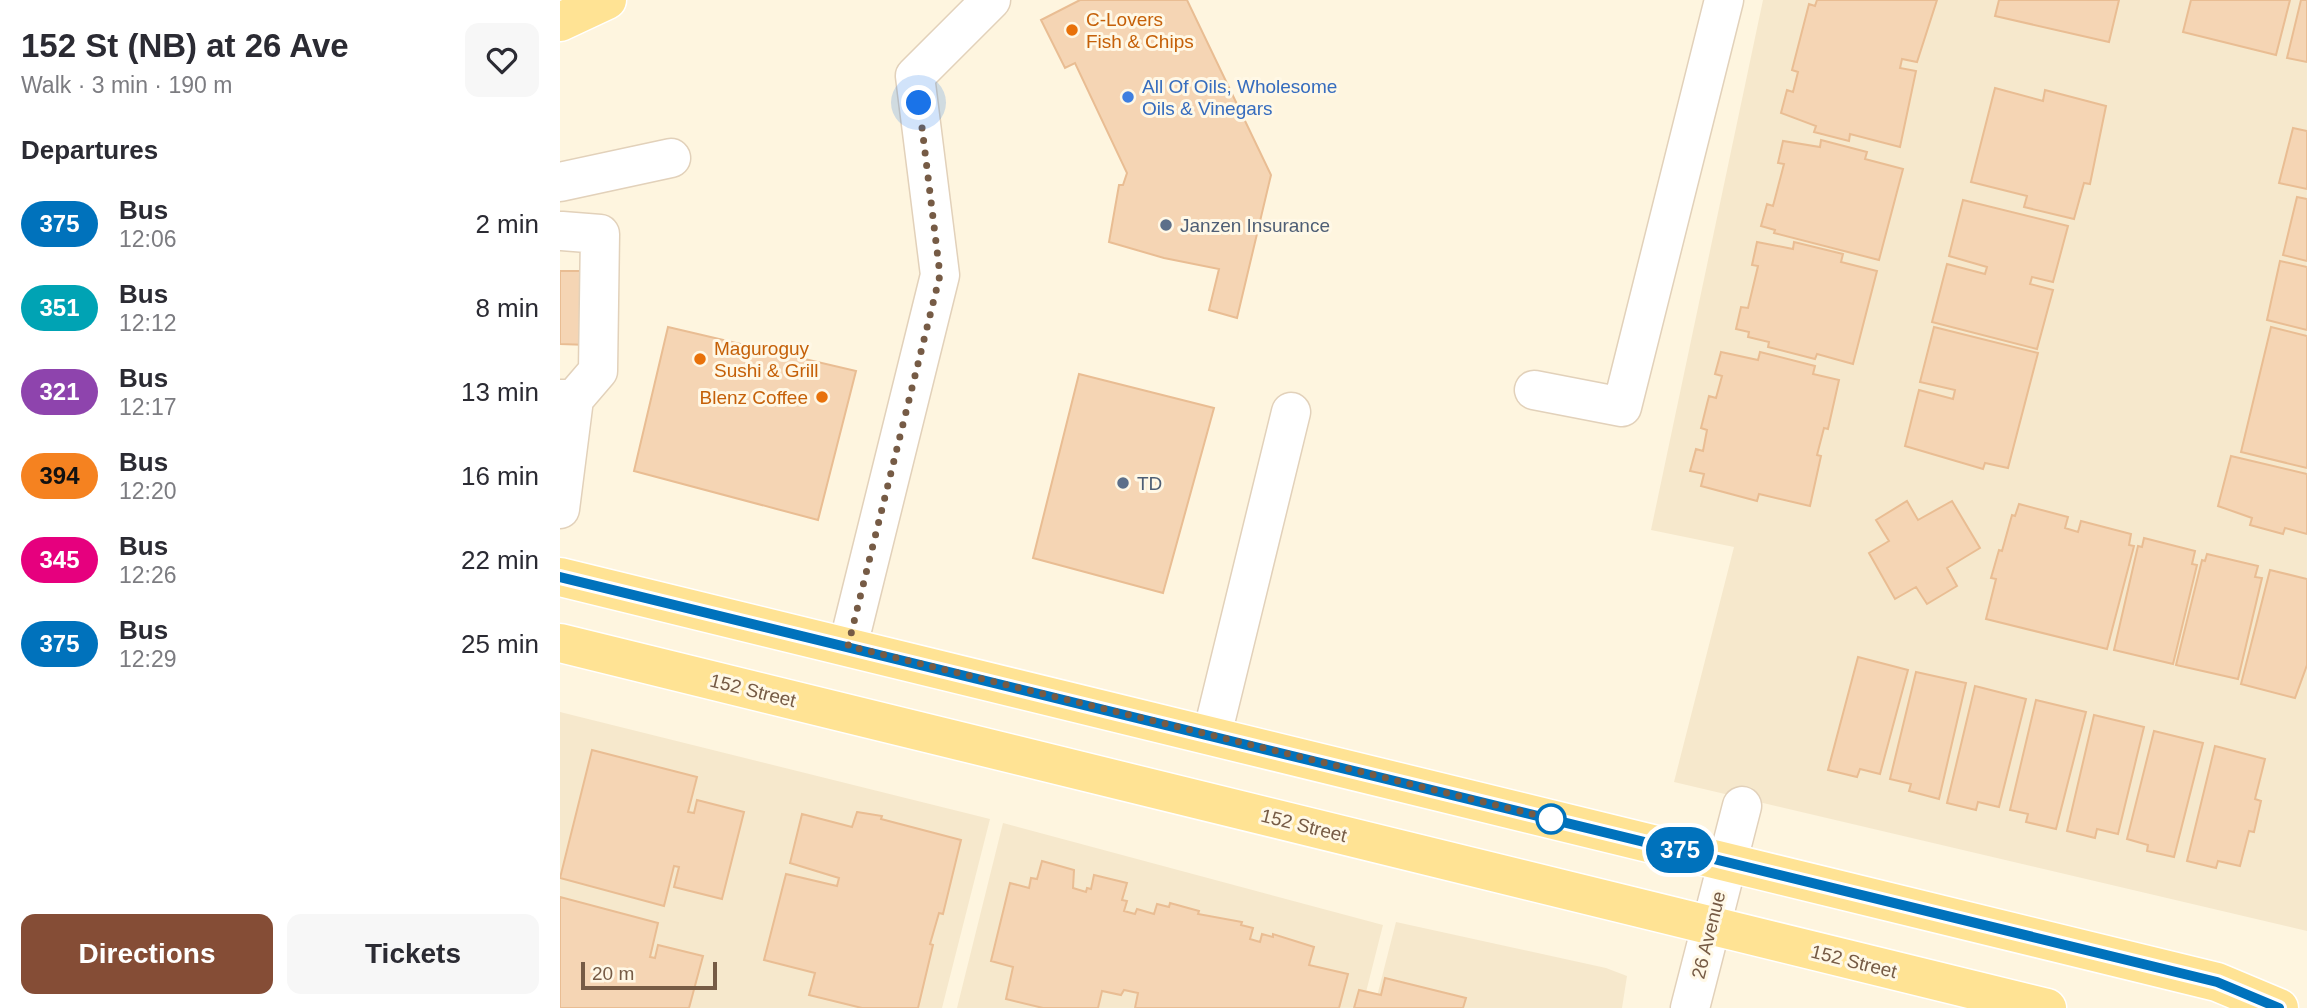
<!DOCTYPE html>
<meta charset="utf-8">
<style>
body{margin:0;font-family:Helvetica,sans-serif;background:#f7f7f7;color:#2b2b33;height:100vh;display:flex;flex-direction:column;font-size:26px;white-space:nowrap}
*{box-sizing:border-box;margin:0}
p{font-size:23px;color:#7c7c81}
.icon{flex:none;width:38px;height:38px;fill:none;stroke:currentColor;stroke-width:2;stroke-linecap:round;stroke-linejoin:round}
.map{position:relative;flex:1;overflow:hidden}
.details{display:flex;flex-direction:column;background:#fff;width:560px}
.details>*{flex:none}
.badge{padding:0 14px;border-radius:23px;font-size:24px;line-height:46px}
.scale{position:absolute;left:21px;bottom:18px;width:136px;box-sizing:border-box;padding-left:7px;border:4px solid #765b45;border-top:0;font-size:19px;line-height:24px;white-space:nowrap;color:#765b45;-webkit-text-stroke:5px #fff8e6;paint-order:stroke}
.you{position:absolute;width:35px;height:35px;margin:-18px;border:5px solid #fff;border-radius:50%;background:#1a73e8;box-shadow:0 0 0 10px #1a73e833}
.map>.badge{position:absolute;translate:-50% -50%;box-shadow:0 0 0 4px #fff}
h2{padding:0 21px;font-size:26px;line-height:63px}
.round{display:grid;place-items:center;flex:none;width:74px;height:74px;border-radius:14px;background:#f7f7f7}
.overview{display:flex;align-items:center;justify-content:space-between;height:119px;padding:0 21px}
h1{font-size:33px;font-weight:700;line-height:52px}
.button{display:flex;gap:14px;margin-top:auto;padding:14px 21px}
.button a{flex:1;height:80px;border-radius:14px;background:#854d36;color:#fff;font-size:28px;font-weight:700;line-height:80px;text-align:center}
.button a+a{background:#f7f7f7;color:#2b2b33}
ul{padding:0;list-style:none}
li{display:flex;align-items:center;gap:21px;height:84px;padding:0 21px}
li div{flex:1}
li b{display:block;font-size:26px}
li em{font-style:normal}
li .badge{min-width:77px;font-weight:700;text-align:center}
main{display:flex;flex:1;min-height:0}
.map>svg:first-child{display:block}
</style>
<main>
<section class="details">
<div class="overview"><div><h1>152 St (NB) at 26 Ave</h1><p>Walk · 3 min · 190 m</p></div><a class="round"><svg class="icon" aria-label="heart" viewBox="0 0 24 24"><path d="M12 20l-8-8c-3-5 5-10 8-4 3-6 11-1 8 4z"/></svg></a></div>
<h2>Departures</h2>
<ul>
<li><span class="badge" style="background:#0072bc;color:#fff">375</span><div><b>Bus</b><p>12:06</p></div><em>2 min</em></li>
<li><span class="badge" style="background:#00a3b4;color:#fff">351</span><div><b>Bus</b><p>12:12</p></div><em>8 min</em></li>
<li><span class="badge" style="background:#8e44ad;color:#fff">321</span><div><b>Bus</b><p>12:17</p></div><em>13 min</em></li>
<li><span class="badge" style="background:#f58220;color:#111">394</span><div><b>Bus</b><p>12:20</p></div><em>16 min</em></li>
<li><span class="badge" style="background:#e6007e;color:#fff">345</span><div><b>Bus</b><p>12:26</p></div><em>22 min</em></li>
<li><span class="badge" style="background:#0072bc;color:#fff">375</span><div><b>Bus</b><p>12:29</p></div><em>25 min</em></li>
</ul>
<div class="button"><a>Directions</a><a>Tickets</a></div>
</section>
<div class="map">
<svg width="1747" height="1008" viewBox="0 0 1747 1008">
<rect width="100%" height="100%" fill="#fef5df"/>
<path fill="#f6e8cc" d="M1203,0h544v931l-633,-149 60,-235 -83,-17z
M0,712l430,107 -48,189h-382z
M443,823l380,102 -21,83h-405z
M836,922l210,46 21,8 -5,32h-248z"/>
<path fill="#f5d5b4" stroke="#e9bd93" stroke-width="2" d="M520,0h107l84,175 -34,143 -28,-8 10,-41 -55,-11 -55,-16 10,-57h4l4,-12 -52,-110 -10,5 -24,-48z
M1257,0h120l-20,62 -15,-3 -2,9 16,3 -16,76 -50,-13 -1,7 -35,-9 2,-6 -35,-13 6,-23 6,2 5,-20 -6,-2 17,-66 6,2z
M1439,0h120l-10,42 -114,-26z
M1631,0h99l-14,55 -93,-23z
M1741,0h6v62l-20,-4z
M1435,88l48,13 2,-11 61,16 -16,78 -6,-1 -10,36 -50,-12 3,-11 -56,-14z
M1733,128l14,3v58l-28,-6z
M1261,140l46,12 -2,7 38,10 -24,91 -105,-27 1,-3 -14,-4 6,-22 6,2 11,-42 -6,-1 5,-22 37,6z
M1737,197l10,2v62l-24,-6z
M1403,200l105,26 -15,56 -21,-5 -2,7 23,6 -16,59 -105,-27 15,-58 38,10 2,-7 -38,-11z
M1197,242l36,7 1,-7 49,12 -2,8 36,9 -24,93 -36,-10 -2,5 -47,-12 1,-5 -21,-5 1,-5 -13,-3 5,-22 7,1 10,-42 -6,-1z
M1720,261l27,6v63l-40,-10z
M0,271h29l-1,74 -28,-1z
M108,327l188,44 -38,149 -184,-49z
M1374,327l104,26 -30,115 -23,-5 -2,6 -78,-23 14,-56 34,9 2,-9 -35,-8z
M1711,327l36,9v132l-66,-16z
M1161,352l37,8 2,-8 55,14 -2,8 26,6 -11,49 -4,-1 -7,27 4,1 -11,50 -51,-12 -2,7 -56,-15 3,-12 -14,-3 6,-22 7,2 4,-21 -6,-2 8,-32 7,2 6,-22 -7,-2z
M519,374l135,34 -51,185 -130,-35z
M1671,456l76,18v60l-22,-6 -2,6 -33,-9 2,-7 -34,-12z
M1347,501l11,19 34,-19 28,47 -33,20 10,18 -30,18 -11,-17 -21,12 -26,-46 20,-12 -13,-21z
M1459,504l49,13 -3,11 13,4 3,-11 50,13 -2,11 5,1 -27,103 -121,-30 10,-40 -5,-1 8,-28 3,1 10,-36 3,1z
M1584,538l51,13 -3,13 5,1 -24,99 -59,-14 24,-104 4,1z
M1647,554l51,12 -3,11 7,1 -24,101 -62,-14 26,-105 3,1z
M1710,570l37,9v86l-12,33 -54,-14z
M1298,657l50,13 -28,104 -20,-5 -3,8 -29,-7z
M1356,672l50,11 -27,116 -30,-8 2,-7 -21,-5z
M1415,686l51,13 -27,108 -21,-5 -2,8 -29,-7z
M1476,700l50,12 -30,117 -30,-7 2,-8 -18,-4z
M1534,715l50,12 -26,107 -21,-5 -2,9 -28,-7z
M1594,731l49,12 -29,114 -27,-6 1,-6 -21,-6z
M1655,746l50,13 -10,40 6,2 -7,31 -5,-1 -9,35 -22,-5 -2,7 -29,-7z
M32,750l105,27 -9,35 6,1 3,-13 47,12 -22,87 -48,-12 5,-20 -5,-1 -10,40 -104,-28z
M297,812l25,4 -1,3 80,21 -18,74 -4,-1 -9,31 3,1 -15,63h-56l-53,-13 6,-22 -51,-13 22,-86 51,12 2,-8 -49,-15 12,-49 50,13z
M482,861l32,9 -1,18 13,4 1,-4 4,1 3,-14 33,8 -5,17 5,1 -3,10 11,3 2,-5 17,5 3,-10 12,3 1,-4 29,8 -1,3 44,8 -1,3 12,3 -3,11 10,3 2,-8 11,3v-3l41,13 -5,18 39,9 -9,34h-204l3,-15 -14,-3 -3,5 -19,-4 -4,17h-55l-37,-9 7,-32 -22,-6 19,-78 19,5 2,-10 6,1z
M0,897l98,26 -8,34 5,1 3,-13 45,11 -14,52h-129z
M825,978l81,20 -3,10h-109l5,-18 22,5z"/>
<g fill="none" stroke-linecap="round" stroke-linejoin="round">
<defs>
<path id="minor" d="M0,182l111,-24
M2,231l38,3 -2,137 -24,28
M974,390l88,17 102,-407
M0,399h14l-14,110
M288,646l92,-371 -25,-199 76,-76
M652,735l79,-323
M1130,1008l52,-202"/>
<path id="major" d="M0,22l47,-22
M0,577l1657,405 62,26
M0,643l1487,365"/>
</defs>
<use href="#minor" stroke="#e2d1ba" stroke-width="41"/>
<use href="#major" stroke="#fff" stroke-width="41"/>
<use href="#minor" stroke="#fff" stroke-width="38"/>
<use href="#major" stroke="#ffe394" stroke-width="38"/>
</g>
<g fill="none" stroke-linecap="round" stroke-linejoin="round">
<defs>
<path id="line" d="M0,577l1657,405 62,26"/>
</defs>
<use href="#line" stroke="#fff" stroke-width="16"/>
<use href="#line" stroke="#0072bc" stroke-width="10"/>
<path stroke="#765b45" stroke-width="7" stroke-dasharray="0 12.6" d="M359,103l21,172 -92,371 709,174 -6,-1"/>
</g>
<g fill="#e8710a" stroke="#fff8e6" stroke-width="2.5">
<circle cx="512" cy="30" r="7"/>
<circle cx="140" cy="359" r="7"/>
<circle cx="262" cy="397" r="7"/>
</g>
<circle fill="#3f7fe0" stroke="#fff8e6" stroke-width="2.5" cx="568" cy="97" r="7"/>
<g fill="#5c6f8a" stroke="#fff8e6" stroke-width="2.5">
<circle cx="606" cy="225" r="7"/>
<circle cx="563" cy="483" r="7"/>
</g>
<circle fill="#fff" stroke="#0072bc" stroke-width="3.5" cx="991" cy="819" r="14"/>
<g text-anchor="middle" stroke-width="6" stroke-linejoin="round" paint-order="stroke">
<g font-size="19" fill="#c56008" stroke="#fff8e6" text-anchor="start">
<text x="526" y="26">C-Lovers<tspan x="526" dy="22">Fish &amp; Chips</tspan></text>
<text x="154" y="355">Maguroguy<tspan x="154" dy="22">Sushi &amp; Grill</tspan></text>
<text x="248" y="404" text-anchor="end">Blenz Coffee</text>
</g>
<g font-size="19" fill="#366cbe" stroke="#fff8e6" text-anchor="start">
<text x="582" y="93">All Of Oils, Wholesome<tspan x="582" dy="22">Oils &amp; Vinegars</tspan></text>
</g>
<g font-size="19" fill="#4e5e75" stroke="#fff8e6" text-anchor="start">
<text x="620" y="232">Janzen Insurance</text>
<text x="577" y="490">TD</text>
</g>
<g font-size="19" fill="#765b45" stroke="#fff8e6">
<text transform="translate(193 690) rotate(14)" y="7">152 Street</text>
<text transform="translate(744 825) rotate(14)" y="7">152 Street</text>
<text transform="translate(1148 935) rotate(-76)" y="7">26 Avenue</text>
<text transform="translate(1294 961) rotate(14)" y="7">152 Street</text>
</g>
</g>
</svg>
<div class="scale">20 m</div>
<div class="you" style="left:359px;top:103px"></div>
<b class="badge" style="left:1120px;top:850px;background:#0072bc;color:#fff">375</b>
</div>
</main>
